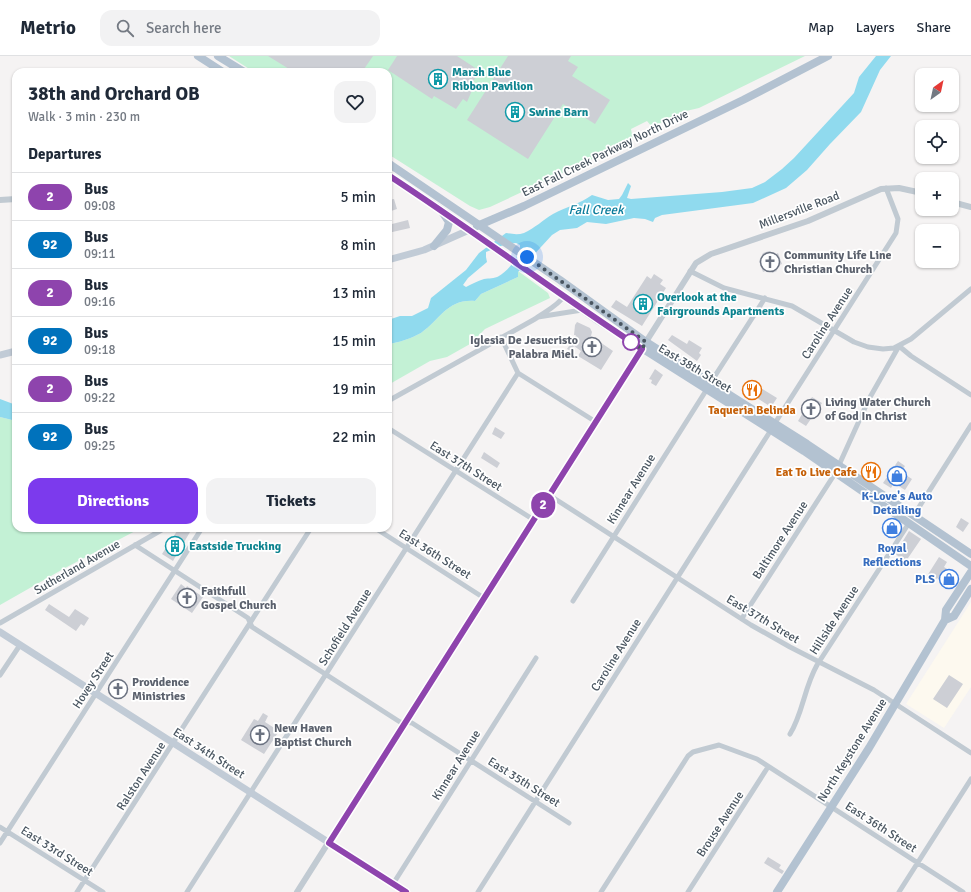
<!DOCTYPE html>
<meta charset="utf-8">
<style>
body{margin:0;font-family:Signika,sans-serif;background:#f2f2f3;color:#1f2937;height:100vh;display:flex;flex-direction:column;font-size:15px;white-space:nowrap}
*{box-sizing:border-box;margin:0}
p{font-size:13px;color:#747a83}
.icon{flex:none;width:22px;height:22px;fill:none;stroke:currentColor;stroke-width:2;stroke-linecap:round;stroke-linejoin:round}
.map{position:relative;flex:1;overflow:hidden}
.side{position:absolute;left:12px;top:12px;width:380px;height:464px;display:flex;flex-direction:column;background:#fff;border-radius:12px;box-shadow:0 1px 3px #0004}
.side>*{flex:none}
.badge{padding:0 8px;border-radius:13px;font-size:14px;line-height:26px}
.needle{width:26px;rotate:33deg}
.fabs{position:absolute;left:915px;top:12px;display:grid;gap:8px}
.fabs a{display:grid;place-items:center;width:44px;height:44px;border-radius:8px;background:#fff;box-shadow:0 1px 3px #0004;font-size:20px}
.you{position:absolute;width:20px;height:20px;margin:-10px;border:3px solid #fff;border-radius:50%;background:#1a73e8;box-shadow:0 0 0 6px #1a73e833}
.map>.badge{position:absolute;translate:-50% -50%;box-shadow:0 0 0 2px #fff}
h2{padding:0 16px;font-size:15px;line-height:36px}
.round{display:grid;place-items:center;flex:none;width:42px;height:42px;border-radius:12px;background:#f2f2f3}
.overview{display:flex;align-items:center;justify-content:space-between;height:68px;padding:0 16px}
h1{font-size:19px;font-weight:700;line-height:30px}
.primary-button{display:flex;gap:8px;margin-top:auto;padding:8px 16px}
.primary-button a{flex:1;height:46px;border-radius:12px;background:#7c3aed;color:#fff;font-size:16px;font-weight:700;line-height:46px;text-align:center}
.primary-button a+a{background:#f2f2f3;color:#1f2937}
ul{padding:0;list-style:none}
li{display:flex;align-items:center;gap:12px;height:48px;padding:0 16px;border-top:1px solid #e0e1e3}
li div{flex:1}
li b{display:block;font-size:15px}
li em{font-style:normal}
li .badge{min-width:44px;font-weight:700;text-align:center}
header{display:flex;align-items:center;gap:24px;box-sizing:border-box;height:56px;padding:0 20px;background:#fff;border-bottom:1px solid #e0e1e3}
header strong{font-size:19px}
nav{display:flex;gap:22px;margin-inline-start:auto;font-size:14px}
.search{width:280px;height:36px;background:#f2f2f3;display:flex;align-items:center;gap:10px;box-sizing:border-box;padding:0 14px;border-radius:12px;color:#747a83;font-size:15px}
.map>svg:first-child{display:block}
</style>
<header>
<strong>Metrio</strong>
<div class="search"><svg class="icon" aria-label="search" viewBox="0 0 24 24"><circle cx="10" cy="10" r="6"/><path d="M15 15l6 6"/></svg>Search here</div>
<nav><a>Map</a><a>Layers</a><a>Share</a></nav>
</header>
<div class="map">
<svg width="971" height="836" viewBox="0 0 971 836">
<rect width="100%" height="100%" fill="#f5f3f3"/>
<path fill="#fdf9ef" d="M971,546v85l-27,41 -38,-24z"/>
<path fill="#c3f1d5" d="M229,0h576l-106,52 -13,3 -34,16 -5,-6 -16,8 2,11 -143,67 -11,3 -9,-4 -82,-52v-82h-134z
M518,215l30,22 2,5 -65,31 -15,15 -23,13 -17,4 -42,24v-41c10,-1 24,-6 33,-11 20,-14 26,-34 54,-32l6,-7 37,-17z
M0,361l16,4v107h125l-76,40 -65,37z"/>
<path fill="#90daee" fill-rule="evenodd" d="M876,0h15l-11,14 -19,42 -31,32 -23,26 -21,18 -33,15 -91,12 -7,3 -2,4 -8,-3 -11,-1 -28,6 -19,-2 -10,6 -17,2 -8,5 -34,37v5l-37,17 -6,7c-28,-2 -34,18 -54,32 -9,5 -23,10 -33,11v-24l12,-4h12l16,-8 3,-10 35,-28 13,-17 27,-20c6,1 12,2 18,0 11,-5 19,-13 29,-19 13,-7 27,-10 39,-19l16,5 11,-1 3,-4 6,-12 3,3 -4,12 4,1 91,-7 30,-4 13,-6 17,-13 12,-11 60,-65 5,-16zM516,187l4,2c1,10 -12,26 -21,31 -5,3 -10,2 -15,3 -7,2 -12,5 -18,8l-3,-2 5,-7 19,-16 -1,-5v-5l20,-8z
M0,343l16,6v16l-16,-4z"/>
<path fill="#cdcfd5" d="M268,0h105l-11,16h-68z
M397,0h60l23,15 -10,15 3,2 -6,14 -4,-3 -7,10 -22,-13 -2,3 -44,-29z
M508,0h63l-3,5 10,6 -6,9 38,24 -15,24 -32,-20 -35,55 -61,-39z
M394,143l3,10 -9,3v-12z
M408,164l2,8 -22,5v-8z
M769,195l7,3 2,-1 4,11 -7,3 2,4 -5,2 -2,-4 -7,3 -4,-11 4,-8z
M654,218l9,6 -3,4 6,4 -24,38 -31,-19 5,-7 11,7 20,-31 4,3z
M577,266l13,6 2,4 -1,4 22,15 -12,19 -23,-14 3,-5 -7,-5 -3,5 -4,-2 9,-14h-2l1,-10z
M672,279l15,9 2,-4 13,8 -3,5 2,2 -4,6 -29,-21z
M655,313l8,6 -7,11 -5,-3 1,-3 -3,-1z
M750,330l8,3 1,-2 18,11 -6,9 -25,-16z
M812,341l10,6 -16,23 -8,-5z
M495,371l10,6 -4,6 -9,-5z
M484,396l16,11 -3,5 -16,-10z
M898,405l7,5 -4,6 11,7 -7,11 -11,-7 -3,5 -8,-5z
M961,462l8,5 -6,9 -7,-5z
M892,463l8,5 -9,13 -7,-5z
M179,472h4l7,4 -17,29 -11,-7z
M909,475l12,8 -15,22 -11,-7z
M939,501l8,5 -3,5 11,7 -6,12 -12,-8 -2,3 -8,-5z
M181,528l5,4 1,-2 16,11 -11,16 -21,-14z
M49,548l20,13 6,-8 14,9 -5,8 -3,-2 -5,7 -31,-21z
M949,619l14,9 -16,24 -14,-9z
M116,625l11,7 -5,9 -12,-8z
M263,657l5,3 -3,6 14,9 -15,23 -23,-14 13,-21 4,2z
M768,801l13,8 -2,3 5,3 -2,3 -18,-11z"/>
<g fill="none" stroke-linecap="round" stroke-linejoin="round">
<path stroke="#c1cad2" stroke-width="5" d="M690,215l34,17 68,18 62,36 14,5 15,2 11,-1 17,-9 60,-50
M538,261l44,-7
M501,281l17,36 78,49
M711,326l54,-84
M388,345l147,-82c9,-7 23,-13 29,-23
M775,367l121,-190 2,-14 -12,-31
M388,372l146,92
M839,409l30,-66 30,-53 12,10 60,39
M549,439l202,130 39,22 84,43 97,63
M914,459l57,-90
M375,472l109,70
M135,489l113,73 4,9 148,95 5,1
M573,545l134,-212
M742,563l2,-4 92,-143
M0,567l165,-95
M0,619l20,-30
M406,666l6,1 157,100
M790,678c13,-21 14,-46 27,-69l92,-142
M0,771l103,65
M0,787l202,-315
M393,828l143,-226
M77,836l234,-364
M187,836l331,-519
M478,836l293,-462
M601,836l87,-136 5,-4 26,-7 38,14 206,133
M688,836l80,-125
M899,836l72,-113"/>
<path stroke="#c1cad2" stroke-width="6" d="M0,144l16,-1
M952,146l19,5
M297,836l399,-629 15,-9 97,-33 73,-32 18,-1 23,5"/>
<path stroke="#c1cbd6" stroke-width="7" d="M388,204l36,-10 45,-20
M0,299l16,-4
M0,576l406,260"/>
<path stroke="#b3c2d1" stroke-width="8" d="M198,0l25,16
M218,0l26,16
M388,107l172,117 86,62 161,102 164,110
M388,119l47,31 161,113 208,132 167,115
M477,170l47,-20 219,-106 85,-44
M434,190l13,-16 2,-8 -6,-9
M945,564l9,-4 17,-27
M777,836l92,-144 76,-128 1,-10 25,-38"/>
</g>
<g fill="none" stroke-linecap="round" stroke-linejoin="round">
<defs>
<path id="line" d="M388,119c86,56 168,118 254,174l-313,494 77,49"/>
</defs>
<use href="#line" stroke="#fff" stroke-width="9"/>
<use href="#line" stroke="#8e44ad" stroke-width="6"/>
<path stroke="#4a5661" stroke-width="4" stroke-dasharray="0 7.2" d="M527,201l119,85 -4,7 -11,-7"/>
</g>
<defs>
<symbol id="building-ring" viewBox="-11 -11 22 22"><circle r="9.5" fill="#fff" stroke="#0f9aa8" stroke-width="1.5"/><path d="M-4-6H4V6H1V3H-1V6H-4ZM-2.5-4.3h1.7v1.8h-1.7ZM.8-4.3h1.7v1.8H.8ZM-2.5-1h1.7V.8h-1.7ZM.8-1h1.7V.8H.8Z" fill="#0f9aa8"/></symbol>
<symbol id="church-ring" viewBox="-11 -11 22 22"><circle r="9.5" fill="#fff" stroke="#6b7280" stroke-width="1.5"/><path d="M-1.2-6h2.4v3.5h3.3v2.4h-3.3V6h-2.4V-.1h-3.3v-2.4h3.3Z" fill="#6b7280"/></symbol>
<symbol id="restaurant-ring" viewBox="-11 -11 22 22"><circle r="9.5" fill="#fff" stroke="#e8710a" stroke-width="1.5"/><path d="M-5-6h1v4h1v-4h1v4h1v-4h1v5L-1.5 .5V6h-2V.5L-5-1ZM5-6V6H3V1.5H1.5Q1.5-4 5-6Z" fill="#e8710a"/></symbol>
<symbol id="shop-ring" viewBox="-11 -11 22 22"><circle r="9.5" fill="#fff" stroke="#3f7fe0" stroke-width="1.5"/><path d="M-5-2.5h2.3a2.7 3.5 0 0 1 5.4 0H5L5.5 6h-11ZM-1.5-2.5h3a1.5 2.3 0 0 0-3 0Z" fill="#3f7fe0"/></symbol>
</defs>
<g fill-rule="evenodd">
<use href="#building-ring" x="427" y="12" width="22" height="22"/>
<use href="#building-ring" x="504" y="45" width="22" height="22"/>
<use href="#church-ring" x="759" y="195" width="22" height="22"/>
<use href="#building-ring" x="632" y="237" width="22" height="22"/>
<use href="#church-ring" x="581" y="280" width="22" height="22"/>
<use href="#restaurant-ring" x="741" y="323" width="22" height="22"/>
<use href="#church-ring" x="800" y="342" width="22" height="22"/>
<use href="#restaurant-ring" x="860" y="405" width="22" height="22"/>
<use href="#shop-ring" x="886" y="409" width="22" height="22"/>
<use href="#shop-ring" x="881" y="461" width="22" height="22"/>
<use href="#building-ring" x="164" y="479" width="22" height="22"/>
<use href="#shop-ring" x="938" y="512" width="22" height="22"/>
<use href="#church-ring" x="176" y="531" width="22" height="22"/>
<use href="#church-ring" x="107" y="622" width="22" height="22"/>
<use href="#church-ring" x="249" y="668" width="22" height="22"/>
</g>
<circle fill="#fff" stroke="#8e44ad" stroke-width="2" cx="631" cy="286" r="8"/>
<g text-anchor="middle" stroke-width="3.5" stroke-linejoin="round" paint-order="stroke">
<g font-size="12" font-weight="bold" fill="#0d838f" stroke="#fff" text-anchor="start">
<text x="452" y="20">Marsh Blue<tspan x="452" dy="14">Ribbon Pavilion</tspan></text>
<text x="529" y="60">Swine Barn</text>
<text x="657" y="245">Overlook at the<tspan x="657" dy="14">Fairgrounds Apartments</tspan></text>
<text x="189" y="494">Eastside Trucking</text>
</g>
<g font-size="12" fill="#4a5661" stroke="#fff">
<text transform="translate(605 97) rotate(-26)" y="4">East Fall Creek Parkway North Drive</text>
<text transform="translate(799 154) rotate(-21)" y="4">Millersville Road</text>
<text transform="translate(827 267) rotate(-57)" y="4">Caroline Avenue</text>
<text transform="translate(695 312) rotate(31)" y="4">East 38th Street</text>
<text transform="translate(466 410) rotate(32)" y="4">East 37th Street</text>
<text transform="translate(631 433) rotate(-58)" y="4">Kinnear Avenue</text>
<text transform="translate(780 484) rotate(-57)" y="4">Baltimore Avenue</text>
<text transform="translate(435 498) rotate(32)" y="4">East 36th Street</text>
<text transform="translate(77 511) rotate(-30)" y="4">Sutherland Avenue</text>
<text transform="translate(763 563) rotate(31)" y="4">East 37th Street</text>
<text transform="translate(834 564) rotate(-57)" y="4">Hillside Avenue</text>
<text transform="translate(345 571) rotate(-58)" y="4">Schofield Avenue</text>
<text transform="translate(616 599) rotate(-58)" y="4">Caroline Avenue</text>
<text transform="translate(93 624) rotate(-57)" y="4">Hovey Street</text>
<text transform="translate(852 694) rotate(-58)" y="4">North Keystone Avenue</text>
<text transform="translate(209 697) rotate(33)" y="4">East 34th Street</text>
<text transform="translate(456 709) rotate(-58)" y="4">Kinnear Avenue</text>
<text transform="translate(141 720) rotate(-57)" y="4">Ralston Avenue</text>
<text transform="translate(524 726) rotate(32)" y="4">East 35th Street</text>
<text transform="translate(720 768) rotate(-57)" y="4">Brouse Avenue</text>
<text transform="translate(881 771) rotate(33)" y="4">East 36th Street</text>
<text transform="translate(57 795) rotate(32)" y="4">East 33rd Street</text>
</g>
<g font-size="12" font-weight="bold" fill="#5b616d" stroke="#fff" text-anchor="start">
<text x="784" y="203">Community Life Line<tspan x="784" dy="14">Christian Church</tspan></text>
<text x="578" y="288" text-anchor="end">Iglesia De Jesucristo<tspan x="578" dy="14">Palabra Miel.</tspan></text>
<text x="825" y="350">Living Water Church<tspan x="825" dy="14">of God In Christ</tspan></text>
<text x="201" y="539">Faithfull<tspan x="201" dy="14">Gospel Church</tspan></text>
<text x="132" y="630">Providence<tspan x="132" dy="14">Ministries</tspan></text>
<text x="274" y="676">New Haven<tspan x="274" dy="14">Baptist Church</tspan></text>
</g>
<g font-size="12" font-weight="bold" fill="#c56008" stroke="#fff">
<text x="752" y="358">Taqueria Belinda</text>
<text x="857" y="420" text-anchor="end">Eat To Live Cafe</text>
</g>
<g font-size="12" font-weight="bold" fill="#366cbe" stroke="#fff">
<text x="897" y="444">K-Love's Auto<tspan x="897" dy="14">Detailing</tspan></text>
<text x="892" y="496">Royal<tspan x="892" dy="14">Reflections</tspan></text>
<text x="935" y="527" text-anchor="end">PLS</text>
</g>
<g font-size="13" font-style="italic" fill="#0c7c9b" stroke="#fff">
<text x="596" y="158">Fall Creek</text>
</g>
</g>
</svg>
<div class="fabs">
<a><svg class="needle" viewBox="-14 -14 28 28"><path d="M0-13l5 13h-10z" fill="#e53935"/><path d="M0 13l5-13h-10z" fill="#747a83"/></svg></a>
<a><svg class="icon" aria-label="locate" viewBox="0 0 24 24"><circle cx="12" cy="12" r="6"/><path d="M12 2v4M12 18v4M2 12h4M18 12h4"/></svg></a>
<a>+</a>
<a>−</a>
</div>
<div class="you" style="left:527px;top:201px"></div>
<b class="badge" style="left:543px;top:449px;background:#8e44ad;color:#fff">2</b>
<section class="side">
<div class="overview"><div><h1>38th and Orchard OB</h1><p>Walk · 3 min · 230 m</p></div><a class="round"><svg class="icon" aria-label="heart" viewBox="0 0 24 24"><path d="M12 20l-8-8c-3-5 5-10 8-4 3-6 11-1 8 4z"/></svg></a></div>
<h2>Departures</h2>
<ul>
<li><span class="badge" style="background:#8e44ad;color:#fff">2</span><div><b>Bus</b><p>09:08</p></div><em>5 min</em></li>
<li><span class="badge" style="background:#0072bc;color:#fff">92</span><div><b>Bus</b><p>09:11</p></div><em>8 min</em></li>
<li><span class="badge" style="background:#8e44ad;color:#fff">2</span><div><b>Bus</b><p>09:16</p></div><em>13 min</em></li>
<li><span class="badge" style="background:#0072bc;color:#fff">92</span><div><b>Bus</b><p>09:18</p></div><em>15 min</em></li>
<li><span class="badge" style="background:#8e44ad;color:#fff">2</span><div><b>Bus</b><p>09:22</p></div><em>19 min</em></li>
<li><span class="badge" style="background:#0072bc;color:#fff">92</span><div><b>Bus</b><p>09:25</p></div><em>22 min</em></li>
</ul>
<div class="primary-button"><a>Directions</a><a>Tickets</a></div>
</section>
</div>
